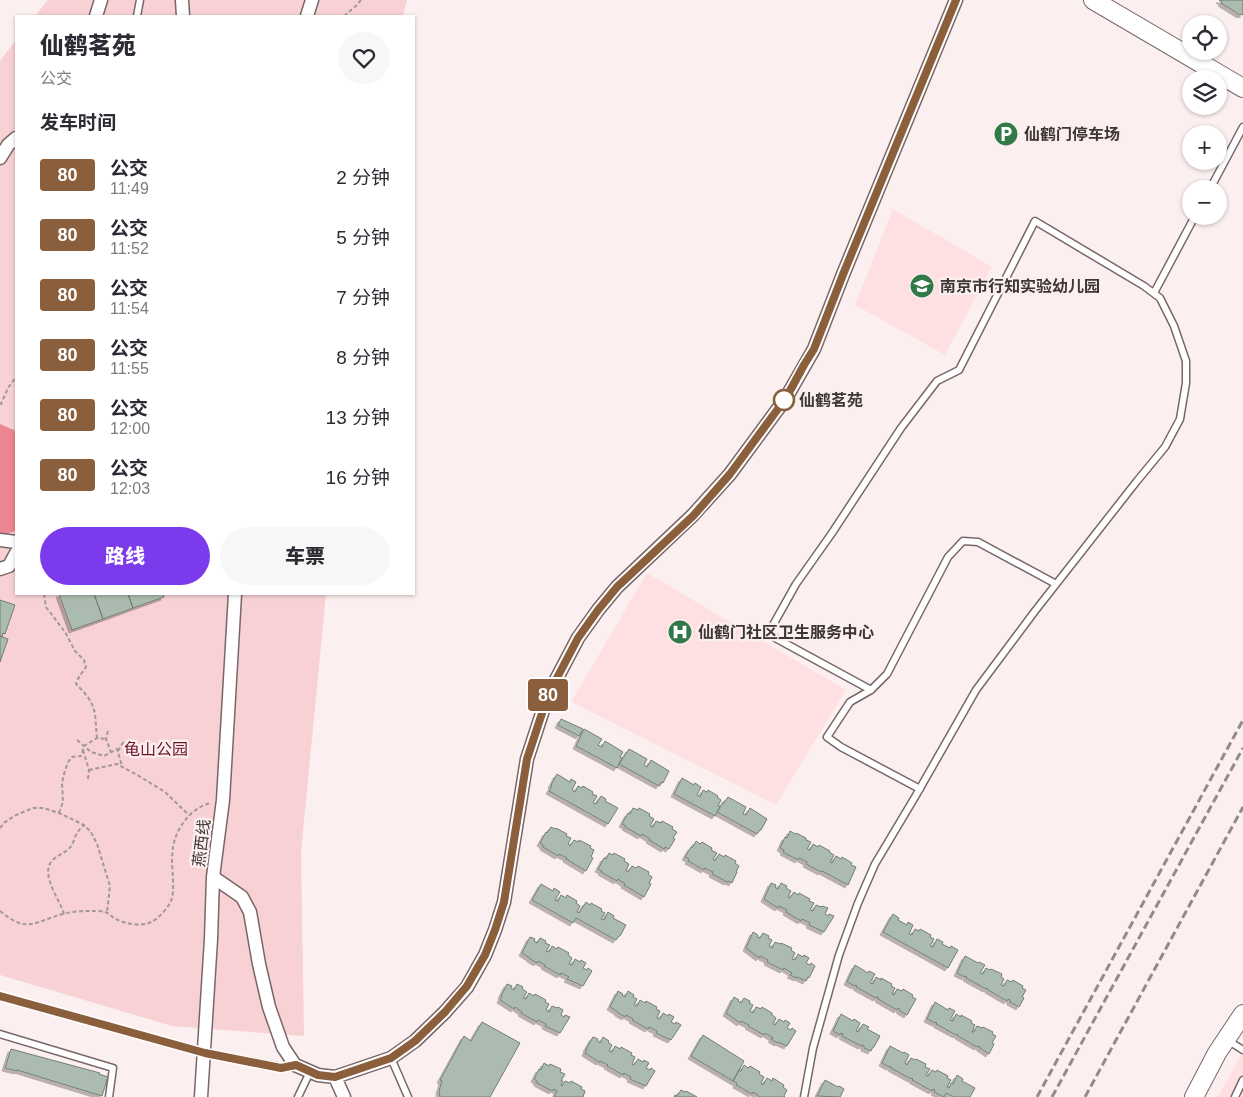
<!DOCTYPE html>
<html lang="zh">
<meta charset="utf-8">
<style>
body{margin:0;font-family:Arial,"Noto Sans SC",sans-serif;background:#f7f7f7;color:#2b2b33;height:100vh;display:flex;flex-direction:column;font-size:19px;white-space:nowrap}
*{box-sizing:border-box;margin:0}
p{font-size:16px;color:#7c7c81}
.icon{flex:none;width:28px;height:28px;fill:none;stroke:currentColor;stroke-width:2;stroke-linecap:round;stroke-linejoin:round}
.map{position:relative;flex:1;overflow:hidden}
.drawer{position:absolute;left:15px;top:15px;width:400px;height:580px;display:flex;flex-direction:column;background:#fff;border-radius:0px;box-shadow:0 1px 4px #0004}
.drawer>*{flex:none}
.badge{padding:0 10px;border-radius:4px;font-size:18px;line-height:32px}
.tools{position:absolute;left:1182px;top:15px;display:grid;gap:10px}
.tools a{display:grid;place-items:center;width:45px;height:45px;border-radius:50%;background:#fff;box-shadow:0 1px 4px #0004;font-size:25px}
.map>.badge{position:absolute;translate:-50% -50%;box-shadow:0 0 0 2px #fff}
h2{padding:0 25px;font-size:19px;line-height:45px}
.round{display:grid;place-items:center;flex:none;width:52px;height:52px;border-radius:26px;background:#f7f7f7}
.summary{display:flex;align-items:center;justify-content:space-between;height:85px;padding:0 25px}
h1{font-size:24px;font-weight:800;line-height:38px}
.button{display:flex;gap:10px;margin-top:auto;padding:10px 25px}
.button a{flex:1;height:58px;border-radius:30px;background:#7c3aed;color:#fff;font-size:20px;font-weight:800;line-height:58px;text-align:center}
.button a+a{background:#f7f7f7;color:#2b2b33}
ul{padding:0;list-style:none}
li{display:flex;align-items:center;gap:15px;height:60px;padding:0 25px}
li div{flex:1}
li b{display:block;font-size:19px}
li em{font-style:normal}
li .badge{min-width:55px;font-weight:700;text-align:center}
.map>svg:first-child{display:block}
</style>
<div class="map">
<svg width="1243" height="1097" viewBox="0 0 1243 1097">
<defs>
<filter id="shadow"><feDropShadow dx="-3" dy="3" stdDeviation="0" flood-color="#0004"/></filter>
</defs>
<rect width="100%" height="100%" fill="#fceff0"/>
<path fill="#ffe0e2" d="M893,209l99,58 -47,88 -90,-50z
M647,573l199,117 -70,115 -205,-103z
M1243,1051v46h-25z"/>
<path fill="#f7d1d3" d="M48,0h359l-4,16h-368z
M16,40v554h310l-25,258 3,184 -132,-10 -172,-51v-914z"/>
<path fill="#ec8692" d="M0,424l16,7v100l-11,3 -5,-1z"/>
<path fill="#acbbaf" stroke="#717f73" filter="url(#shadow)" d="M1219,0h24v15l-2,-1 -1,1 -19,-12 1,-1z
M59,594h35l9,25 -31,11z
M94,594h34l5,14 -30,11z
M128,594h35l1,3 -31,11z
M0,600l15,5 -10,29 -2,-1 -1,4 -2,-1z
M0,636l8,3 -8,23z
M561,719l22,10 -4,7 -21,-11z
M584,729l18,10 -4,6 4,2 3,-6 18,11 -3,5 2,1 -5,10 -41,-22z
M629,749l18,10 -3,6 3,2 4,-7 18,11 -6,12 -2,-1 -2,4 -40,-22z
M557,774l13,8 1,-3 5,3 -4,8 3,2 3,-6 4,2 1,-2 10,6 -1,2 5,2 -4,7 3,1 5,-8 5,3 -1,2 13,7 -10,16 -59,-33 3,-5 -1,-1z
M682,778l12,7 1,-2 6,4 -4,8 3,2 3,-7 4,2 1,-2 10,6 -1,1 4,3 -3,6 2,1 -5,9 -41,-22z
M728,797l18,10 -3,7 3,1 4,-7 17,11 -6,11h-1l-3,4 -40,-22 6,-10 1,1z
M633,808l5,2 1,-2 11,6 -1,2 5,3 -4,7 3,1 3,-6 5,2 1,-2 11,6 -1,2 5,3 -4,6 2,1 -6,10 -4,-2 -1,2 -15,-9 1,-1 -8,-5 -1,2 -16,-9 1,-1 -4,-2 6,-11 2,1z
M551,827l4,2 1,-1 11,6 -1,2 5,2 -3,6 2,2 4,-6 4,2 1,-2 12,6 -1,2 4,2 -3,7 2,1 -7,13 -20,-12 1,-1 -8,-4 -1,2 -15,-9v-2l-3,-2 6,-11 1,1z
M790,831l5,3 1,-1 10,5v2l5,2 -4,7 3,1 3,-6 5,3 1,-2 11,6 -1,1 5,3 -4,7 2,1 4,-7 5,3 1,-2 10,6 -1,2 5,2 -8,18 -26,-14 -1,1 -15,-8 1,-2 -8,-4 -1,2 -15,-8 1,-2 -4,-2 5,-11 2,1z
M696,841l4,3 2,-2 10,6 -1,2 6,3 -4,6 2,2 4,-7 5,3 1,-2 11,6 -1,2 4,3 -3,6h1l-5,11 -4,-2 -1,1 -15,-8 1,-2 -8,-4 -1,2 -16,-9 1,-2 -4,-2 6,-10h2z
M609,853l4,2 1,-2 11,6 -1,2 5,3 -3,7 2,1 4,-6 4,2 2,-2 11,6 -1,2 4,3 -3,6 2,1 -7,13 -20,-12 1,-1 -7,-5 -1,2 -16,-9 1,-1 -4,-2 6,-11 2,1z
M771,883l5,2 -1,2 3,2 3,-6 6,3 -1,2 5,3 -3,6 2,1 4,-6 4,3 1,-2 11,6 -1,2 5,2 -4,7 3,1 3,-6 5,2 1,-1 6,2 -3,6 3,2 1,-2 5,2 -10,16 -15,-7 1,-2 -8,-4 -1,2 -15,-9 1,-2 -8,-4 -1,2 -14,-9z
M541,884l12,7 1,-3 6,4 -5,8 3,1 3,-6 5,3 1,-3 10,6 -1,2 4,3 -3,6 2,1 7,-11 4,3 1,-2 11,6 -1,2 4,2 -4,6 3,1 4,-8 6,4 -1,2 13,7 -6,11h-1l-3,4 -40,-22 -3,5 -41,-23z
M893,914l6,4 -1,2 9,5 1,-3 5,3 -4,9 3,1 3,-6 4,2 1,-2 11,6 -1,2 4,2 -4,7 3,1 4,-8 6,3 -1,2 8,4 1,-2 7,4 -10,18 -65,-36z
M753,932l5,3 -1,2 3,1 3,-5 6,3 -1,2 4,2 -3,6 3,2 3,-6 5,2 1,-1 11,5 -1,2 4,3 -3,6 3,1 3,-6 5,3 1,-2 5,3 -3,5 4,2 1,-2 4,3 -6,12 -1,-1 -2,4 -9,-4v1l-7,-3 2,-2 -8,-5 -1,2 -16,-8 1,-2 -8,-4 -1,2 -13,-10z
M530,937l5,2 -1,2 3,2 3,-5 6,3 -1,2 5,2 -4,6 3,1 3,-6 5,3 1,-2 11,6 -1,2 4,3 -3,6 3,1 3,-6 5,3 1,-2 5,3 -3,5 4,2 1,-2 4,3 -9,15 -16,-7 2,-2 -8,-4 -1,2 -16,-9 1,-1 -7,-4 -1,2 -7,-4v-1l-8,-5z
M965,956l13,7 1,-1 6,3 -5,8 3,1 3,-6 4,2 1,-1 11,5 -1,3 3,2 -3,6 3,1 3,-6 5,2 1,-2 10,6 -1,2 4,2 -4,7 2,1 -5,9 -9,-5v-2l-2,-1 -1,2 -19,-11v-1l-1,-1 -1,1 -20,-11 1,-1 -2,-1v1l-8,-4z
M855,965l13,8 1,-2 6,3 -5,9 3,1 3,-7 5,3v-2l11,6 -1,2 4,2 -3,6 2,1 3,-6 5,2 1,-2 10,6 -1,2 4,2 -9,16 -7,-4v-1l-2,-2 -1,2 -19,-11 1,-1 -2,-1 -1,1 -20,-11 1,-1 -2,-1v1l-8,-4z
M507,984l5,2 -1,2 3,2 3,-6 6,3 -1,2 5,3 -4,6 3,1 3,-6 5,3 1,-2 11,6 -1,2 4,2 -3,6 3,2 3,-6 5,2 1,-1 5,3 -2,5 3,2 1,-2 5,2 -10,16 -15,-7 1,-2 -8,-4 -1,2 -16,-9 1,-1 -7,-5 -1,2 -14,-9 2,-4h-1z
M618,991l5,3 -1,1 3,2 3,-6 6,4 -1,2 4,2 -3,6 3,1 3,-6 5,3 1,-2 11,6 -1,2 4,2 -3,7 3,1 3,-6 5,3 1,-2 5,3 -3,5 4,2 1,-2 5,3 -10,15 -15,-7 1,-2 -8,-4 -1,2 -16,-9 1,-1 -7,-4 -1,2 -7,-4v-1l-8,-5z
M734,997l5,3 -1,1 3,2 3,-5 6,3 -1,2 4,2 -3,6 3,2 3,-6 5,2 1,-2 10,6v2l4,3 -3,6 2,1 4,-6 5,3 1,-2 5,3 -3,5 4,2 1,-2 4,3 -9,15 -9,-4 -1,1 -6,-4 2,-1 -8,-5 -1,2 -16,-9 1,-1 -8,-4 -1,2 -14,-10z
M935,1002l13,8 1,-2 6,3 -5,9 3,1 3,-7 5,3v-2l11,6 -1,2 4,2 -3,7h2l3,-6 5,2 1,-1 10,5 -1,2 4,2 -4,7 2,1 -5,10 -9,-6v-1l-2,-1 -1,1 -19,-11v-1l-1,-1 -1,1 -20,-11 1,-1 -2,-1v1l-8,-4z
M841,1014l12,7 1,-2 6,4 -4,8 2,1 5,-8 6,3 -2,2 13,7 -6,11h-1l-2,4 -7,-3v-2l-2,-1 -1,1 -19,-10 1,-2 -2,-1 -1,2 -7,-4z
M482,1022l38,21 -30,54h-50l-1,-6 3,-10 -2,-1 24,-44 7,5z
M703,1035l41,26 -11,20 -42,-25z
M593,1037l5,2 -1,2 3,2 3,-6 6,4 -1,1 4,3 -3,6 3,1 3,-6 5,3 1,-2 11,6 -1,2 4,2 -3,7 2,1 4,-6 5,3 1,-2 5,3 -3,5 4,2 1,-2 4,3 -9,15 -16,-7 1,-2 -7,-4 -1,2 -16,-9 1,-1 -8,-4 -1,1 -14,-9 2,-4h-1z
M890,1046l13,7 1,-1 5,3 -4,8 2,2 4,-7 4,2 1,-1 10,5 -1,3 5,2 -4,6 2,1 4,-6 4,2 1,-2 11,6 -1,2 4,2 -4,7 2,1 2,-5 2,1 4,-9 6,4 -1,2 13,7 -5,9h-16l-8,-4 -2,4 -10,-5 1,-2 -2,-1 -1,2 -20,-11 1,-1 -2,-1v1l-20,-11v-1l-1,-1 -1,1 -7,-4z
M11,1049l89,24 -1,1 9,3 -6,19 -85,-26v1l-12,-3z
M544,1063l5,3 1,-2 11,5 -1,3 5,2 -4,7h2l-2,4 1,1 3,-5 5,2 1,-2 11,6 -1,2 4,2 -2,6h-29l3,-6 -3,-2 -2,2 -15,-8v-2l-3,-2 5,-10 2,1z
M744,1065l4,3 2,-2 10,6 -1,2 5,3 -3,6 2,2 4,-7 5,3 1,-3 11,7 -1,2 4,3 -3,6 1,1h-25l-7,-5 -1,2 -16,-9 1,-2 -4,-2 6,-11 2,1z
M825,1080l13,7 1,-1 5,3 -4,8 -23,-1z
M681,1090l4,2 1,-1 11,6h-23l1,-2 2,1z"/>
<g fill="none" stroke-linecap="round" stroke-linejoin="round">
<defs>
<path id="lane" d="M137,16l3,-16
M1210,189l33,-62
M1154,293l41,-77
M920,789l-79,-42 -14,-10 23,-35 21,-12 16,-16 61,-117 15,-16 15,1 78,42
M0,996l205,57 76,14 14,-2
M0,1034l113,34 -4,29
M1227,1040l16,10
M391,1058l17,39
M298,1097l12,-25
M804,1097l9,-49 26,-93 19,-52 17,-39 40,-67 61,-107 59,-79 102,-130 28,-34 15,-28 6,-36v-22l-12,-35 -14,-28 -16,-12 -109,-65 -76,149 -22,11 -36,47 -69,105 -36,51 -28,50 103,56
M1235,1097l8,-17"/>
<path id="street" d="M182,0l1,16
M96,16l5,-16
M307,16l5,-16
M0,158l8,-13 8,-7
M0,540l16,2
M0,569l9,-3 7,-13
M213,877l29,20 8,15 9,52 10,43 14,40 12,18 23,10 17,2 56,-19 24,-17 30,-29 22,-25 18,-32 10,-25 9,-28 23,-143 21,-64 30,-57 20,-28 19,-23 76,-72 37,-41 56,-76 28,-49 30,-77 112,-272
M335,1077l9,20
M201,1097l10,-158 2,-62 10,-77 12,-206"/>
<path id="secondary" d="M1093,0l150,88
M1194,1097l23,-44 26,-39"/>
</defs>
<use href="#lane" stroke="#796768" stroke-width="9"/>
<use href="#street" stroke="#796768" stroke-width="15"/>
<use href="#secondary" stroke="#796768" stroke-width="20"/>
<path stroke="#a39899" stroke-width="2" stroke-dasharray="4 2.5" stroke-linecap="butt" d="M344,16l13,-11 4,-5
M0,403l1,1 7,-16 8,-11
M44,594l2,13 19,25 10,19 9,9 2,7c-4,6 -8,10 -10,17 8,8 17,17 19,30 1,8 1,16 2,24
M108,731l-2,8 5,13
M77,740l14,12 13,4 13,-7 5,17
M83,750l6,20 -1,9
M118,751l6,-10
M89,770l28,-6 22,12 26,16 24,23
M59,813l4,-11 -1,-19 2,-9 4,-12 4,-5 9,-1 3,-10 13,-8 9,1
M0,828l5,-6 11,-7 17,-7h10l16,5 25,12 7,7 6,12 13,42 -3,26
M0,911c28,23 33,11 63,3 10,-3 21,-3 31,-3 3,0 8,0 11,1 4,1 6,4 9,6 10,6 27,9 37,4 6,-2 16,-13 19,-19 4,-7 3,-17 3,-26 -2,-23 -2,-39 13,-58 6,-7 15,-14 25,-16
M64,914c-4,-14 -23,-38 -13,-52 5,-7 16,-9 21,-17 1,-2 2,-5 3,-8 2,-5 5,-8 9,-12"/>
<use href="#lane" stroke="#fff" stroke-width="6"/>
<use href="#street" stroke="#fff" stroke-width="12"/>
<use href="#secondary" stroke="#fff" stroke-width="18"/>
<path stroke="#948a8a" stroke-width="3" stroke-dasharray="8 4" stroke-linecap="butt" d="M1037,1097l206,-377
M1052,1097l191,-349
M1085,1097l158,-290"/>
</g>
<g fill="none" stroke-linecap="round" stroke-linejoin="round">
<defs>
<path id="line" d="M0,996l205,57 76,15 15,-3 22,10 17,2 56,-19 24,-17 30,-29 22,-26 18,-31 10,-25 9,-28 23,-143 21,-64 30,-57 20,-28 19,-23 76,-71 37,-42 56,-76 18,-33 10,-16 30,-77 112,-272"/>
</defs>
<use href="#line" stroke="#fff" stroke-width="11"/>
<use href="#line" stroke="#8b5e3c" stroke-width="8"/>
</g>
<defs>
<symbol id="parking-disc" viewBox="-11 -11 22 22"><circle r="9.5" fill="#317946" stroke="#fceff0"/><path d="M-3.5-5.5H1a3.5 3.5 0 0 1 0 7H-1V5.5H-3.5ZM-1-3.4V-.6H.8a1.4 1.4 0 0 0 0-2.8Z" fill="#fff"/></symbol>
<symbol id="school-disc" viewBox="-11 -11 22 22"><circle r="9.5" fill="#317946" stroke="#fceff0"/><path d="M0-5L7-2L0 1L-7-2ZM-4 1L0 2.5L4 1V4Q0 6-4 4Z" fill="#fff"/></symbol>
<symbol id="hospital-disc" viewBox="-11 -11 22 22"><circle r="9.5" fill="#317946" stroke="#fceff0"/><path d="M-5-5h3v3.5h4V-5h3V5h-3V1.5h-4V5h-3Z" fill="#fff"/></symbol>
</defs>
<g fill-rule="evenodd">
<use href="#parking-disc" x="992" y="120" width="28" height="28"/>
<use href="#school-disc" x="908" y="272" width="28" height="28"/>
<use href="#hospital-disc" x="666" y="618" width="28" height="28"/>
</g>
<circle fill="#fff" stroke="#8b5e3c" stroke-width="2.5" cx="784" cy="400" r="10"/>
<g text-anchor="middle" stroke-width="4.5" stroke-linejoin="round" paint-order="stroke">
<g font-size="16" font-weight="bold" fill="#3e3636" stroke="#fceff0" text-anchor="start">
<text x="1024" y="140">仙鹤门停车场</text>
<text x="940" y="292">南京市行知实验幼儿园</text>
<text x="698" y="638">仙鹤门社区卫生服务中心</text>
</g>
<g font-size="16" font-weight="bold" fill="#3e3636" stroke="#fceff0" text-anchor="start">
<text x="799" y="406">仙鹤茗苑</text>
</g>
<g font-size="16" fill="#6c1128" stroke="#fceff0">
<text x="156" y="755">龟山公园</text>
</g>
<g font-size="16" fill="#3e3636" stroke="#fceff0">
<text transform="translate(201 843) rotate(-83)" y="6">燕西线</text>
</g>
</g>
</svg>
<div class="tools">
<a><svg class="icon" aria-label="locate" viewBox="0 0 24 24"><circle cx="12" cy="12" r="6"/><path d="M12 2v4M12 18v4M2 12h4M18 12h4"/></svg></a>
<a><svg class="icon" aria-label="layers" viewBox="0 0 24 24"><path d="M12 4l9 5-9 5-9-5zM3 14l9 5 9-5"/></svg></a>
<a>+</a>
<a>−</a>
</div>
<b class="badge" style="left:548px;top:695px;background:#8b5e3c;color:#fff">80</b>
<section class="drawer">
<div class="summary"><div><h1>仙鹤茗苑</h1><p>公交</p></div><a class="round"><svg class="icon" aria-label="heart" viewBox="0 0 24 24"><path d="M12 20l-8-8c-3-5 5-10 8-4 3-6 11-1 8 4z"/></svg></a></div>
<h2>发车时间</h2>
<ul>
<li><span class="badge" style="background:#8b5e3c;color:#fff">80</span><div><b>公交</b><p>11:49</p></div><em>2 分钟</em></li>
<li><span class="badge" style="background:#8b5e3c;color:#fff">80</span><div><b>公交</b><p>11:52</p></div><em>5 分钟</em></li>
<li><span class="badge" style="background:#8b5e3c;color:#fff">80</span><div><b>公交</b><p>11:54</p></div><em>7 分钟</em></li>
<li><span class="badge" style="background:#8b5e3c;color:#fff">80</span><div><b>公交</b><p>11:55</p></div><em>8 分钟</em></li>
<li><span class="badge" style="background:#8b5e3c;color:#fff">80</span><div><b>公交</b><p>12:00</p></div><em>13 分钟</em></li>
<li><span class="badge" style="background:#8b5e3c;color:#fff">80</span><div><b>公交</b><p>12:03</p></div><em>16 分钟</em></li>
</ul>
<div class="button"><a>路线</a><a>车票</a></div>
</section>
</div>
